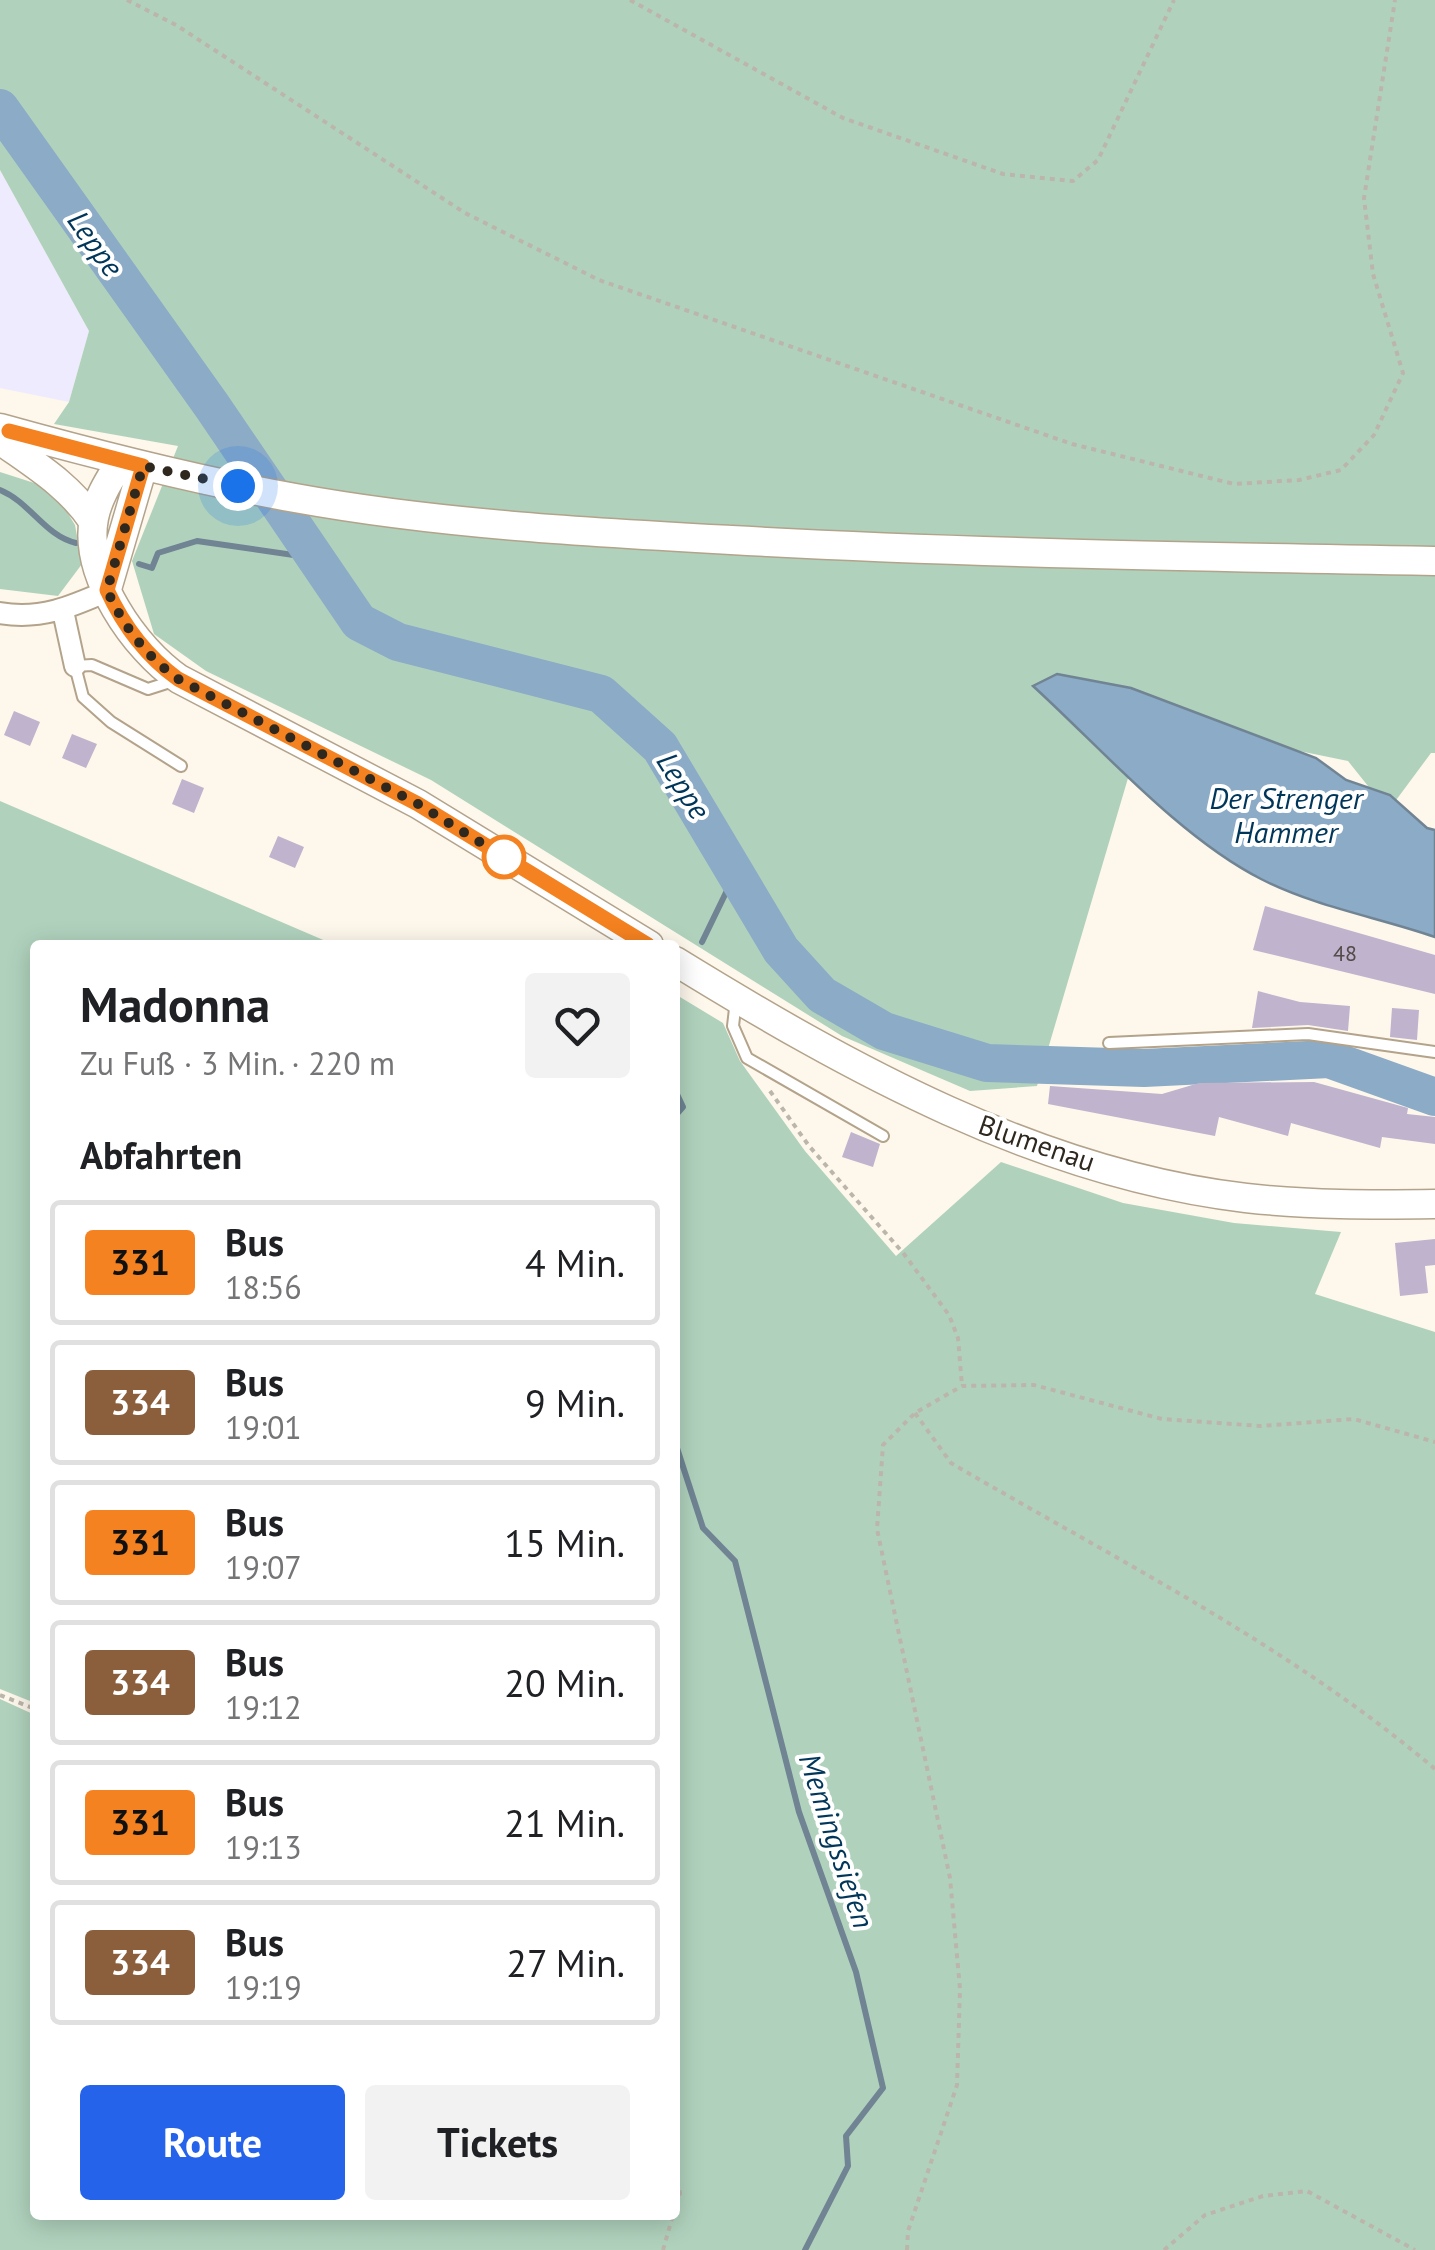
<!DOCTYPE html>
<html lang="de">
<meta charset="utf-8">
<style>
body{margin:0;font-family:"PT Sans",sans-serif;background:#f2f2f2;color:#202124;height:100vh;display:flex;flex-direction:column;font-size:38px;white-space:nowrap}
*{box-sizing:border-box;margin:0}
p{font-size:32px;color:#757577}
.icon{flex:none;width:55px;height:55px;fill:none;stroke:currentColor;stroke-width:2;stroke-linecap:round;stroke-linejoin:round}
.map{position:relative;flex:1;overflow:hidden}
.side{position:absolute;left:30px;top:940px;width:650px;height:1280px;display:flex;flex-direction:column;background:#fff;border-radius:10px;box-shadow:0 5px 25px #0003}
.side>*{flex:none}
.badge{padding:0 20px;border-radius:8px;font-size:35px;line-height:65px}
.you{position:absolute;width:50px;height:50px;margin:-25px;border:8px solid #fff;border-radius:50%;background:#1a73e8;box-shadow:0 0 0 15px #1a73e833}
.map>.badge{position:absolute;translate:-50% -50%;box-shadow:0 0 0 5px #fff}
h2{padding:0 50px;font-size:38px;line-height:90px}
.round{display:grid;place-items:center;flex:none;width:105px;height:105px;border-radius:10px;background:#f2f2f2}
.summary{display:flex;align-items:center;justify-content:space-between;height:170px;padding:0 50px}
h1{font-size:48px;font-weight:700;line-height:75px}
.primary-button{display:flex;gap:20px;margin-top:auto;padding:20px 50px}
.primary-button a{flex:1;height:115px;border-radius:10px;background:#2563eb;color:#fff;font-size:40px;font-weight:700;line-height:115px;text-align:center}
.primary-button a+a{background:#f2f2f2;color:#202124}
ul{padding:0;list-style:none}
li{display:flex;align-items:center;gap:30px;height:125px;margin:0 20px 15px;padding:0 30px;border:5px solid #e0e0e0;border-radius:10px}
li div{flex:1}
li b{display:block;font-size:38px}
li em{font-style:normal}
li .badge{min-width:110px;font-weight:700;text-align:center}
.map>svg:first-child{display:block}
</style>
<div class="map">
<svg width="1435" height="2250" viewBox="0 0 1435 2250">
<rect width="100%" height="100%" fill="#fef7ec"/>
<path fill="#edebfd" d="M0,170l89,161 -20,71 -69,-14z"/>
<path fill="#b0d2bd" d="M0,0h1435v753h-4l-43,58 -40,-50 -155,-32 -62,39 -94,318 -67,5 -128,-55 -411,-256 -225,-109 -52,-37 -22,-73 46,-115 -124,-22 15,-22 20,-71 -89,-161z
M0,472l53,17 22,36 7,39 -24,32 -58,-7z
M0,801l335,144h-300v758l-35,-14z
M675,994l48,29 17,38 65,90 91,105 105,-94 122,41 111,20 107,9 -26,62 120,38v918h-1435v-551l35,16v500h640z"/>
<path fill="#8cabc6" stroke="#708494" stroke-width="2.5" d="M1057,674l74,14 185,70 30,22 44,15 37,33 8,2v107c-58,-20 -119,-30 -174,-58 -81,-41 -160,-131 -228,-193z"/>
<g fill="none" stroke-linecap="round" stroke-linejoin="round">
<path stroke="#708494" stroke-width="6" d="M0,490c30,12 45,46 76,53
M139,564l13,4 6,-15 39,-12 117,17
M702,942l33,-68
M675,1009l2,-4
M675,1090l8,17 -8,9
M675,1442l28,86 32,33 64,251 57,160 27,116 -37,48 2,30 -43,84"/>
<path stroke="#8cabc6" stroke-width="38" d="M0,108l212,298 147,216 39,20 203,52 59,53 121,203 41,45 62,36 103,32 157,5 185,-9 106,38"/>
</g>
<path fill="#bfb3cd" d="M14,711l26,11 -10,24 -26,-11z
M72,734l25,10 -11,24 -24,-10z
M182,779l22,9 -10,25 -22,-9z
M278,836l26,11 -9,21 -26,-11z
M1265,906l170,49v39l-182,-44z
M1258,991l42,11 50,4 -2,25 -40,-6 -56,3z
M1392,1008l27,2 -2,30 -27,-3z
M1314,1082l94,26 -1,6 28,3v27l-53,-7 -2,11 -89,-25 -3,13 -69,-19 -4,19 -167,-32 2,-18 112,8 37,-11z
M851,1132l29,12 -7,23 -31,-10z
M1435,1239v26l-10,1 3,27 -28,3 -5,-53z"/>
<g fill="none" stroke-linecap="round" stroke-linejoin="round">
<defs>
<path id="service" d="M173,681l-25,8 -56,-24 -17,1 8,31 28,25 70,44
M736,1000l-3,26 14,32 136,78
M1109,1043l199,-9 127,18"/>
<path id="minor" d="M63,611l12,55
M0,613c40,7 71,-6 107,-22"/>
<path id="secondary" d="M0,428c97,27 195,52 295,70 143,26 291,34 436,42 235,13 469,17 704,21
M0,440c35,25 69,45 93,81
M121,461c-11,18 -23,36 -27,57 -11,57 41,131 85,161l239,125 231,141
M107,589l36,-123
M675,961c174,107 364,213 571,237 63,7 125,7 189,6"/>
</defs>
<use href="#service" stroke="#b3a38b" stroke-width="14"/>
<use href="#minor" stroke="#b3a38b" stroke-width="24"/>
<use href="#secondary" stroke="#b3a38b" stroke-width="31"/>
<path stroke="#bcb5ab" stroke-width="4" stroke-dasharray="5 5" stroke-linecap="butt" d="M127,0l49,25 289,188 134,67 473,164 162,40 65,-4 42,-10 33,-35 29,-62 -30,-99 -9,-76 31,-198
M630,0l213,118 160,56 70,7 25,-21 76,-160
M770,1091l39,55 95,108 45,61 9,23 4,48
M915,1413l36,50c164,96 339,183 484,306
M0,1695l35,14
M675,2171l5,22 -5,15
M663,2250l10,-35
M907,2250l1,-19 49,-146 3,-96 -10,-111 -73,-349 6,-84 32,-32 47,-27 72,-1 128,34 99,7 93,-7 81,23
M1164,2250l41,-35 58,-19 44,-5 108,59"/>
<use href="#service" stroke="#fff" stroke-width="10"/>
<use href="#minor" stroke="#fff" stroke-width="20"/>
<use href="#secondary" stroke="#fff" stroke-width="28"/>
</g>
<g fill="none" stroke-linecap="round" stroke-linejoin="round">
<defs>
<path id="line" d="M9,431l134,35 -36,124c17,37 39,66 71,89l240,125 230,141"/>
</defs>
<use href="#line" stroke="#fff" stroke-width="22"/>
<use href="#line" stroke="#f58220" stroke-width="15"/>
<path stroke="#2e281e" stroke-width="10" stroke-dasharray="0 18" d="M238,486l-95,-20 -36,124c17,37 39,66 71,89l240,125 86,53"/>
</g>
<circle fill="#fff" stroke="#f58220" stroke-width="5" cx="504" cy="857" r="20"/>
<g text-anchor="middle" stroke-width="8" stroke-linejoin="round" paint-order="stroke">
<g font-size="22" fill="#524b4a">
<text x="1345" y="961">48</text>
</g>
<g font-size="28" fill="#2e281e" stroke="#fff">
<text transform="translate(1037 1143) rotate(19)" y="10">Blumenau</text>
</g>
<g font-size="30" font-style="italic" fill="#00365a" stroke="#fff">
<text transform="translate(95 244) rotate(55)" y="10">Leppe</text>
<text transform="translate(683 786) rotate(58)" y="10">Leppe</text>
<text x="1286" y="809">Der Strenger<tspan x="1286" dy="34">Hammer</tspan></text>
<text transform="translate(836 1841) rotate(72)" y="10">Memingssiefen</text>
</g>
</g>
</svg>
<div class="you" style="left:238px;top:486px"></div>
<section class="side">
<div class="summary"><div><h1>Madonna</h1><p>Zu Fuß · 3 Min. · 220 m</p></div><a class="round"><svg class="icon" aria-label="heart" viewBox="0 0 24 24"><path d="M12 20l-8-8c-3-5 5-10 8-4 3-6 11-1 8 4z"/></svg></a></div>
<h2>Abfahrten</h2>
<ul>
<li><span class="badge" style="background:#f58220;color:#111">331</span><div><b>Bus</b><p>18:56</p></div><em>4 Min.</em></li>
<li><span class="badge" style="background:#8b5e3c;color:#fff">334</span><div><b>Bus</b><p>19:01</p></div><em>9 Min.</em></li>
<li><span class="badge" style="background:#f58220;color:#111">331</span><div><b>Bus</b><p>19:07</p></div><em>15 Min.</em></li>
<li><span class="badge" style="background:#8b5e3c;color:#fff">334</span><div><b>Bus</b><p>19:12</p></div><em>20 Min.</em></li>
<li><span class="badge" style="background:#f58220;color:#111">331</span><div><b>Bus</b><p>19:13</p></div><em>21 Min.</em></li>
<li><span class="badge" style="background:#8b5e3c;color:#fff">334</span><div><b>Bus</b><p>19:19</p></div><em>27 Min.</em></li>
</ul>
<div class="primary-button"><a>Route</a><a>Tickets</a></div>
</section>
</div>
